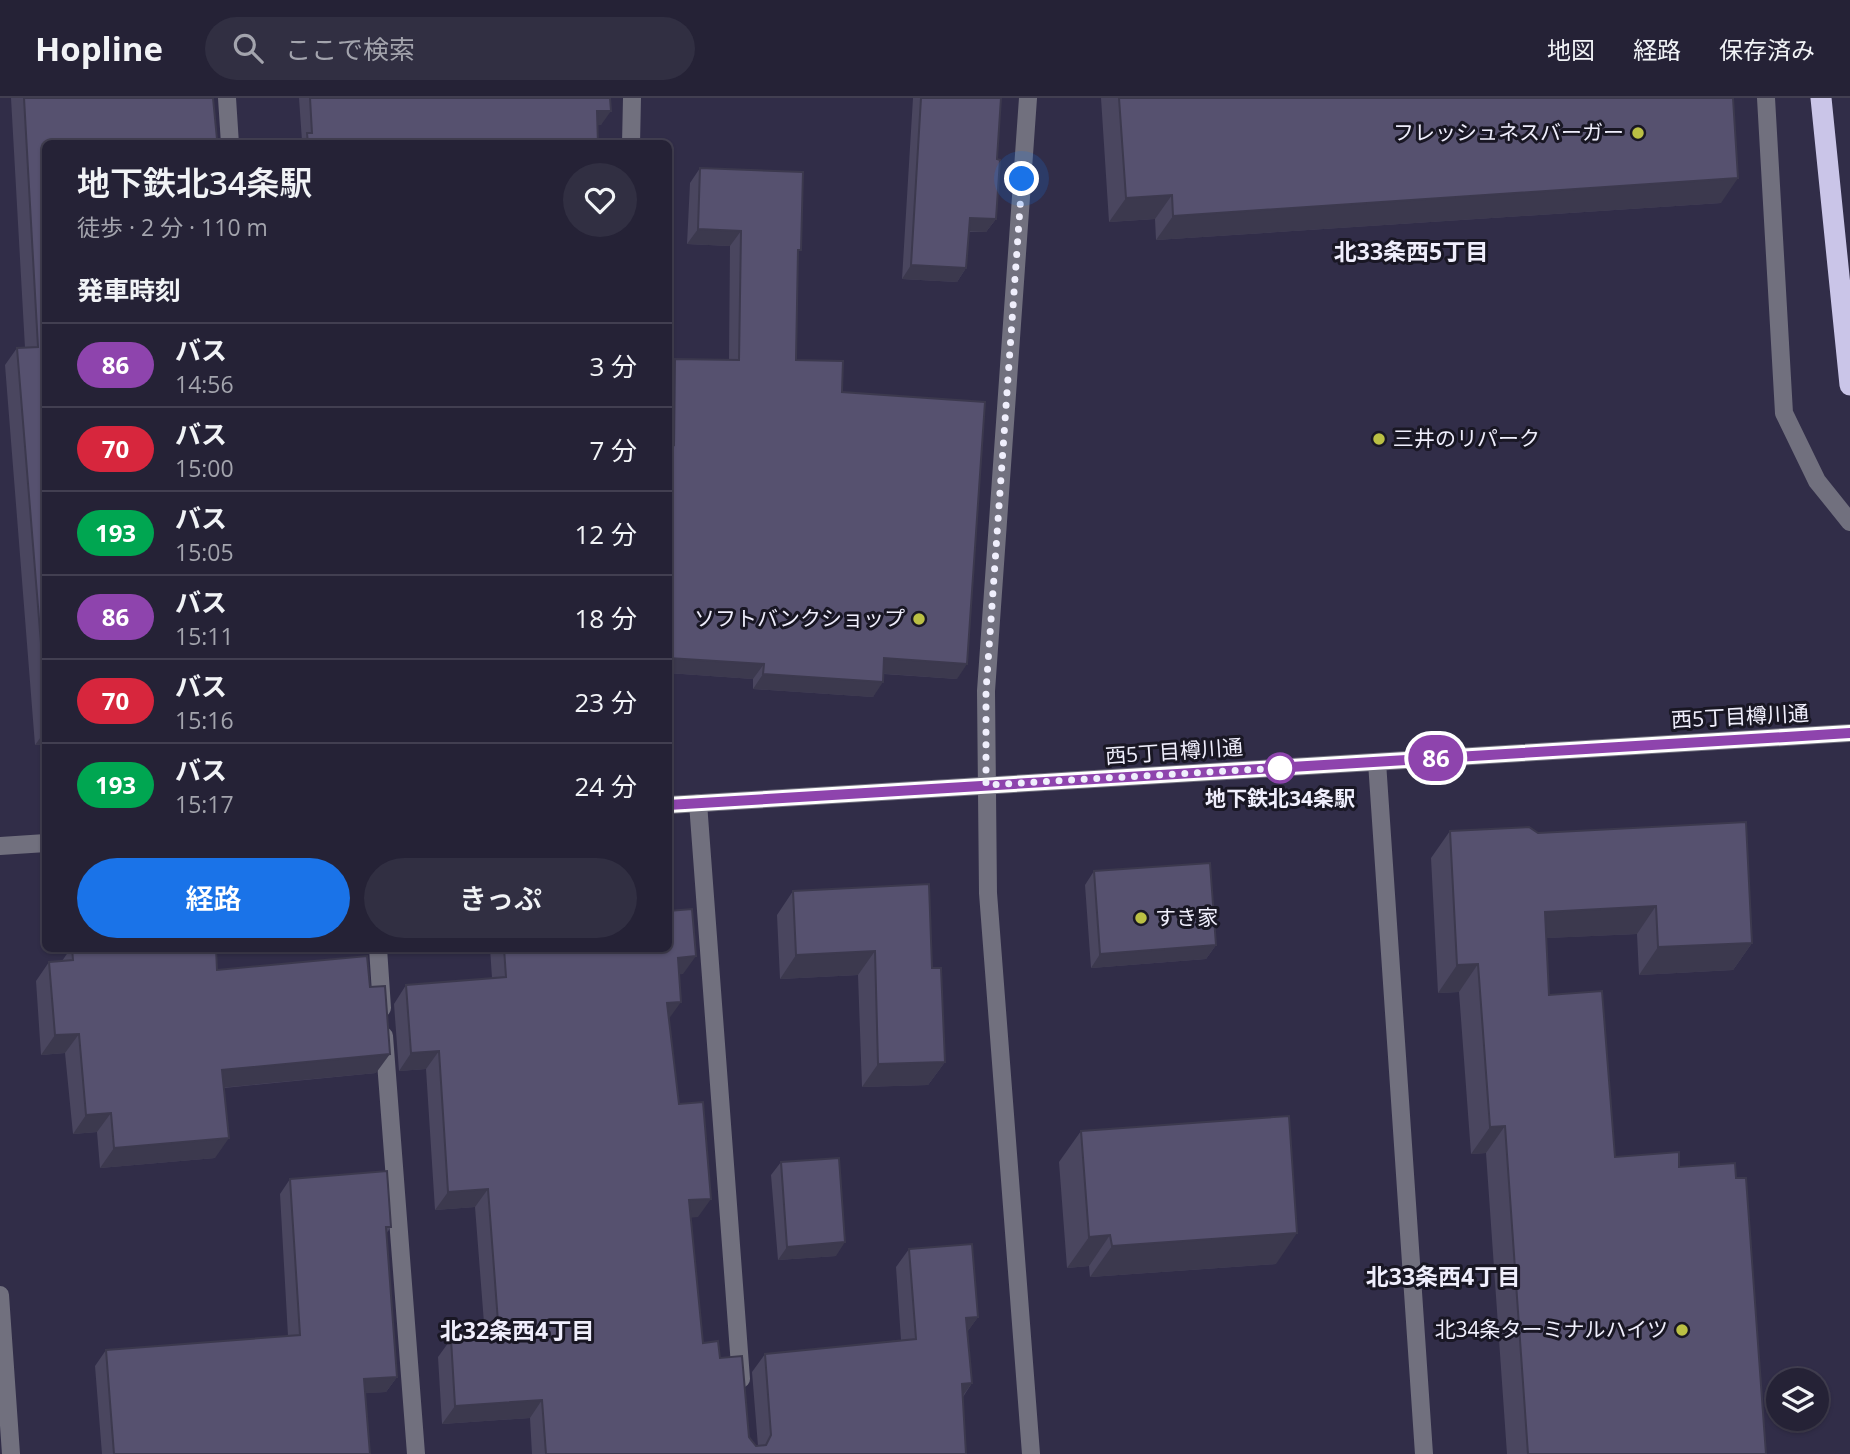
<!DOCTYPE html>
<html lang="ja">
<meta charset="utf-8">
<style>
body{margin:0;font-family:"Open Sans","Noto Sans JP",sans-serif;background:#312f42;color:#f1f3f6;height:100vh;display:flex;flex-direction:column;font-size:26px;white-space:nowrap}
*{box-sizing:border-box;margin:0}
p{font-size:23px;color:#a3a4ad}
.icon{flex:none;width:38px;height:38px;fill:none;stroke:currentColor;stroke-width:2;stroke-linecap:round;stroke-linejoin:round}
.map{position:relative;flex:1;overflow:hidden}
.side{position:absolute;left:42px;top:42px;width:630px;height:812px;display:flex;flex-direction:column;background:#252236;border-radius:10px;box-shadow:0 2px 5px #0004,0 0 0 2px #423f51}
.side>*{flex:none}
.badge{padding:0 14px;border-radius:23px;font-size:24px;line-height:46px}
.fabs{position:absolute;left:1766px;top:1270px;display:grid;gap:14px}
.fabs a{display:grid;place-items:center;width:63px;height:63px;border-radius:50%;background:#252236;box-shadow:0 2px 5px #0004,0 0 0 2px #423f51;font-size:35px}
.you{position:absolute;width:35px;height:35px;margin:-18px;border:5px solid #fff;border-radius:50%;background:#1a73e8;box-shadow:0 0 0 10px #1a73e833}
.map>.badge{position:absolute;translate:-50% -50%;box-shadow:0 0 0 4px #fff}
h2{padding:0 35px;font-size:26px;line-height:63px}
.round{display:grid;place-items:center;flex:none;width:74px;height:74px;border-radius:37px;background:#312f42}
.headline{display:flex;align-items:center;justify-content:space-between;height:119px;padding:0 35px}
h1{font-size:33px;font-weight:600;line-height:52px}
.action{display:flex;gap:14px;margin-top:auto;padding:14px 35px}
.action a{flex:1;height:80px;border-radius:42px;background:#1a73e8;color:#fff;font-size:28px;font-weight:600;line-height:80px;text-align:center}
.action a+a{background:#312f42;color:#f1f3f6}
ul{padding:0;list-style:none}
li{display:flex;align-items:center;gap:21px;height:84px;padding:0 35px;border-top:2px solid #423f51}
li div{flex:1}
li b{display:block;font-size:26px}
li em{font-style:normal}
li .badge{min-width:77px;font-weight:700;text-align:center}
header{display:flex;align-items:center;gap:42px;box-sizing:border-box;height:98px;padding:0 35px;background:#252236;border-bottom:2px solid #423f51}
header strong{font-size:33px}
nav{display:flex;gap:38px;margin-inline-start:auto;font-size:24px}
.search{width:490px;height:63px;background:#312f42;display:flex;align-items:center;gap:18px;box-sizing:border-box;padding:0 24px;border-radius:38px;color:#a3a4ad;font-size:26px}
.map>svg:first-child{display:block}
</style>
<header>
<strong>Hopline</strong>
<div class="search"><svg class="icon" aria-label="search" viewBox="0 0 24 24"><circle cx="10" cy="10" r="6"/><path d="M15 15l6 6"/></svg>ここで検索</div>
<nav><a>地図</a><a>経路</a><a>保存済み</a></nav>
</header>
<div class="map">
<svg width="1850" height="1356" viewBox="0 0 1850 1356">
<rect width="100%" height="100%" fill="#312d48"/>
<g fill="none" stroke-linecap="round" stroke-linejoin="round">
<path stroke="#71707e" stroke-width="18" d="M227,0l3,46
M1028,0l-42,593 2,202 43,561
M1766,0l18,315 33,68 33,41
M631,46l1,-46
M1377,664l47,692
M698,705l43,576
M378,850l4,60
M384,938l32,418
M0,1197l11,159"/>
<path stroke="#71707e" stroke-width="18" d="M668,707l1182,-72
M0,748l46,-3"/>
<path stroke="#cac5e8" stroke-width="21" d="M1821,0l29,287"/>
</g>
<path fill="#4a465f" d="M11,0h202l-167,46v600l-11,1 -30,-380 12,-17h8z
M299,0h311l-9,27h-4l1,19h-298l2,-3z
M913,0h88l-4,61 -1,60 -10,13h-17l-3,36 -9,14 -55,-3z
M1101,0h632l-12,105 -565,37 -1,-21 -46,3z
M700,70l98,86 -2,106 46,32 115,287 -73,-5 -11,23 -120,-8v-10l-85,-6v-305l7,-9 54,1 1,-114 -43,-2 3,-61z
M1450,733l88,2 214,110 -19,27 -94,5 -2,-41 -91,4 3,57 66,162 64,10 87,287h-259l-21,-301 -15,1 -12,-162 -21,1 -7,-135z
M1094,773l122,74 -10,14 -115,9 -6,-83z
M793,793l139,77 13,94 -17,23 -66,2 -4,-112 -78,4 -3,-64z
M71,850h145l1,22 159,103 -152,15 -9,70 -115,10 -3,-36 -24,2 -8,-81 -24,2 -5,-74 13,-19 13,-1z
M490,850h178l15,26h-4l-10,45 10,85 19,113h-8l13,126 17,15 29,79 7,9h2l-6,-74 13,-18 136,-14 -5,-73 13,-18 69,68 -11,15 5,51 -9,14 3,57h-434l-2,-36 -88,6 -4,-67 13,-18 34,-3 -10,-129 -40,3 -9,-141 -27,2 -5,-67 12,-19 86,-7z
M1081,1033l195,133 -186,13 -1,-11 -22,2 -8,-106z
M781,1064l55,94 -58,4 -7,-85z
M290,1081l101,48 -5,7 11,143 -11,15 -21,1 5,61h-268l-7,-88 11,-16 182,-14 -8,-142z"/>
<path fill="#3c394e" d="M597,13h14l-10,14 -15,1z
M217,41l-3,5h-40z
M1738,80l-17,25 -565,37 17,-24z
M1172,97l-17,24 -46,3 17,-24z
M970,120l26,1 -10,13 -26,-1z
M698,131l43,2 -11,15 -43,-2z
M911,167l55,3 -9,14 -55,-3z
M668,560l96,6 -11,15 -85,-6z
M884,560l83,6 -10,15 -83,-6z
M763,576l120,8 -10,15 -120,-8z
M46,632v14l-11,1z
M1656,808l-19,28 -111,5 19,-27z
M1752,845l-19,27 -94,5 19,-28z
M1216,847l-10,14 -115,9 9,-14z
M875,853l-17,24 -78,4 16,-24z
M696,858l-13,18 -17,2 12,-18z
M1478,866l-19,28 -21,1 19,-28z
M681,904l-13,18 -1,-17z
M79,936l-14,19 -24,2 14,-20z
M439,953l-13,18 -27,2 12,-18z
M390,956l-14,19 -168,16 14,-19z
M945,964l-17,23 -66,2 16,-23z
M111,1015l-14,19 -24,2 13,-19z
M1505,1028l-19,27 -15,1 19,-27z
M229,1040l-14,20 -115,10 14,-20z
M488,1091l-13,18 -40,3 13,-18z
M711,1101l-13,18 -22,2 13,-19z
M1297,1135l-21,31 -186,13 22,-31z
M1110,1137l-21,31 -22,2 22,-31z
M845,1144l-9,14 -58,4 9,-13z
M978,1219l-13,18 1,-17z
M397,1279l-11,15 -32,2 10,-15z
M972,1285l-13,18 3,-17z
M542,1302l-12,18 -88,6 13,-18z"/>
<path fill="#56516f" stroke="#3c394e" stroke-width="2" d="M24,0h189l4,41 -43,5h-128v561l-29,-357 21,-1z
M310,0h300l1,13h-14l1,33h-290l-1,-11h5z
M921,0h80l-4,61 3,1 -4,59 -26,-1 -4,50 -55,-3z
M1119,0h614l5,80 -565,38 -1,-21 -46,3z
M700,70l103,4 -2,78h-3l-2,110 47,1 -1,31 143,10 -18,262 -83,-6 -1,24 -120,-8 1,-10 -96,-6v-214l6,1 1,-86 64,1 2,-129 -43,-2z
M1746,724l6,121 -94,4 -2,-41 -111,6 4,83 53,-4 13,166 64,-5v15l56,-4 1,15h10l20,276h-238l-23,-328 -15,1 -12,-163 -21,1 -7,-134 79,-4 9,6z
M1210,765l6,82 -116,9 -6,-83z
M929,786l3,84h9l4,94 -67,2 -3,-113 -79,4 -3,-64z
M692,811l4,47 -18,2 3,44 -14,1 12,101 24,-2 8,97 -22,1 14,143 15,-2 2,17 22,-2 7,81 7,9 10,-1 5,-10 -6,-81 151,-15 -7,-90 63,-5 6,73 -12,1 6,65 -10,1 4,70h-420l-4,-54 -87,6 -4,-67 48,-4 -11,-146 -40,3 -9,-141 -28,2 -5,-68 100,-8 -2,-29h164v-37z
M72,850h144l1,22 150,-14 3,31 15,-1 5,68 -168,16 7,68 -115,10 -3,-35 -25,2 -7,-81 -24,1 -6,-73 24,-2z
M1289,1018l8,117 -185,13 -2,-11 -21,2 -8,-106z
M839,1060l6,84 -58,5 -6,-85z
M387,1073l4,56h-5l11,150 -33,2 6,75h-256l-8,-104 194,-15 -10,-156z"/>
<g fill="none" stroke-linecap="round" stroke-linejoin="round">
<defs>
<path id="line" d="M668,707l1182,-72"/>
</defs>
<use href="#line" stroke="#fff" stroke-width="16"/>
<use href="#line" stroke="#8e44ad" stroke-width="10"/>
<path stroke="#efeefc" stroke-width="7" stroke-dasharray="0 12.6" d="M1022,81l-36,512v94l294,-17"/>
</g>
<g fill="#bbc044" stroke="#191724" stroke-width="2.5">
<circle cx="1638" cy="35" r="7"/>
<circle cx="1379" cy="341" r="7"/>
<circle cx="919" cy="521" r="7"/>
<circle cx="1141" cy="820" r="7"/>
<circle cx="1682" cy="1232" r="7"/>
</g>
<circle fill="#fff" stroke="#8e44ad" stroke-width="3.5" cx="1280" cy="670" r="14"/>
<g text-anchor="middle" stroke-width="6" stroke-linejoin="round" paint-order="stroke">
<g font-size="21" fill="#efeefc" stroke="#191724" text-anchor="end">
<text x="1624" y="42">フレッシュネスバーガー</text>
<text x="1393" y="348" text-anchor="start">三井のリパーク</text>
<text x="905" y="528">ソフトバンクショップ</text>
<text x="1155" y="827" text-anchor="start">すき家</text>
<text x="1668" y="1239">北34条ターミナルハイツ</text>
</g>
<g font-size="21" fill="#efeefc" stroke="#191724">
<text transform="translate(1740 619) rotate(-3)" y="7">西5丁目樽川通</text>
<text transform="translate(1174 654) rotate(-4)" y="7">西5丁目樽川通</text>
</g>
<g font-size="21" font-weight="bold" fill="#efeefc" stroke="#191724">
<text x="1280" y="708">地下鉄北34条駅</text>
</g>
<g font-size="23" font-weight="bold" fill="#efeefc" stroke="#191724">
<text x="1411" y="162">北33条西5丁目</text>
<text x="1443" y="1187">北33条西4丁目</text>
<text x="517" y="1241">北32条西4丁目</text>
</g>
</g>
</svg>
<div class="fabs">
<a><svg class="icon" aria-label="layers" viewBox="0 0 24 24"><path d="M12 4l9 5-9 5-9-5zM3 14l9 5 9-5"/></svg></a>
</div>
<div class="you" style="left:1022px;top:81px"></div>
<b class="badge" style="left:1436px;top:660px;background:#8e44ad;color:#fff">86</b>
<section class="side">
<div class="headline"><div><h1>地下鉄北34条駅</h1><p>徒歩 · 2 分 · 110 m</p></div><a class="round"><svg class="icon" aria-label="heart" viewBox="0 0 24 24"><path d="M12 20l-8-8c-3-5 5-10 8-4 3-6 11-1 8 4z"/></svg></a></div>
<h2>発車時刻</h2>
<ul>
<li><span class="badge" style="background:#8e44ad;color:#fff">86</span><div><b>バス</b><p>14:56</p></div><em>3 分</em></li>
<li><span class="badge" style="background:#d7263d;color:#fff">70</span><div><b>バス</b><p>15:00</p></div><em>7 分</em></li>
<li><span class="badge" style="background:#00a651;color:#fff">193</span><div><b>バス</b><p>15:05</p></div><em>12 分</em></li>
<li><span class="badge" style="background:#8e44ad;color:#fff">86</span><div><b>バス</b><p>15:11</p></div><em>18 分</em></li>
<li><span class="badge" style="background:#d7263d;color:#fff">70</span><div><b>バス</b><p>15:16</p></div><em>23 分</em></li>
<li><span class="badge" style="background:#00a651;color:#fff">193</span><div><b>バス</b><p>15:17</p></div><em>24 分</em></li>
</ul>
<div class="action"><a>経路</a><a>きっぷ</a></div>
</section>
</div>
